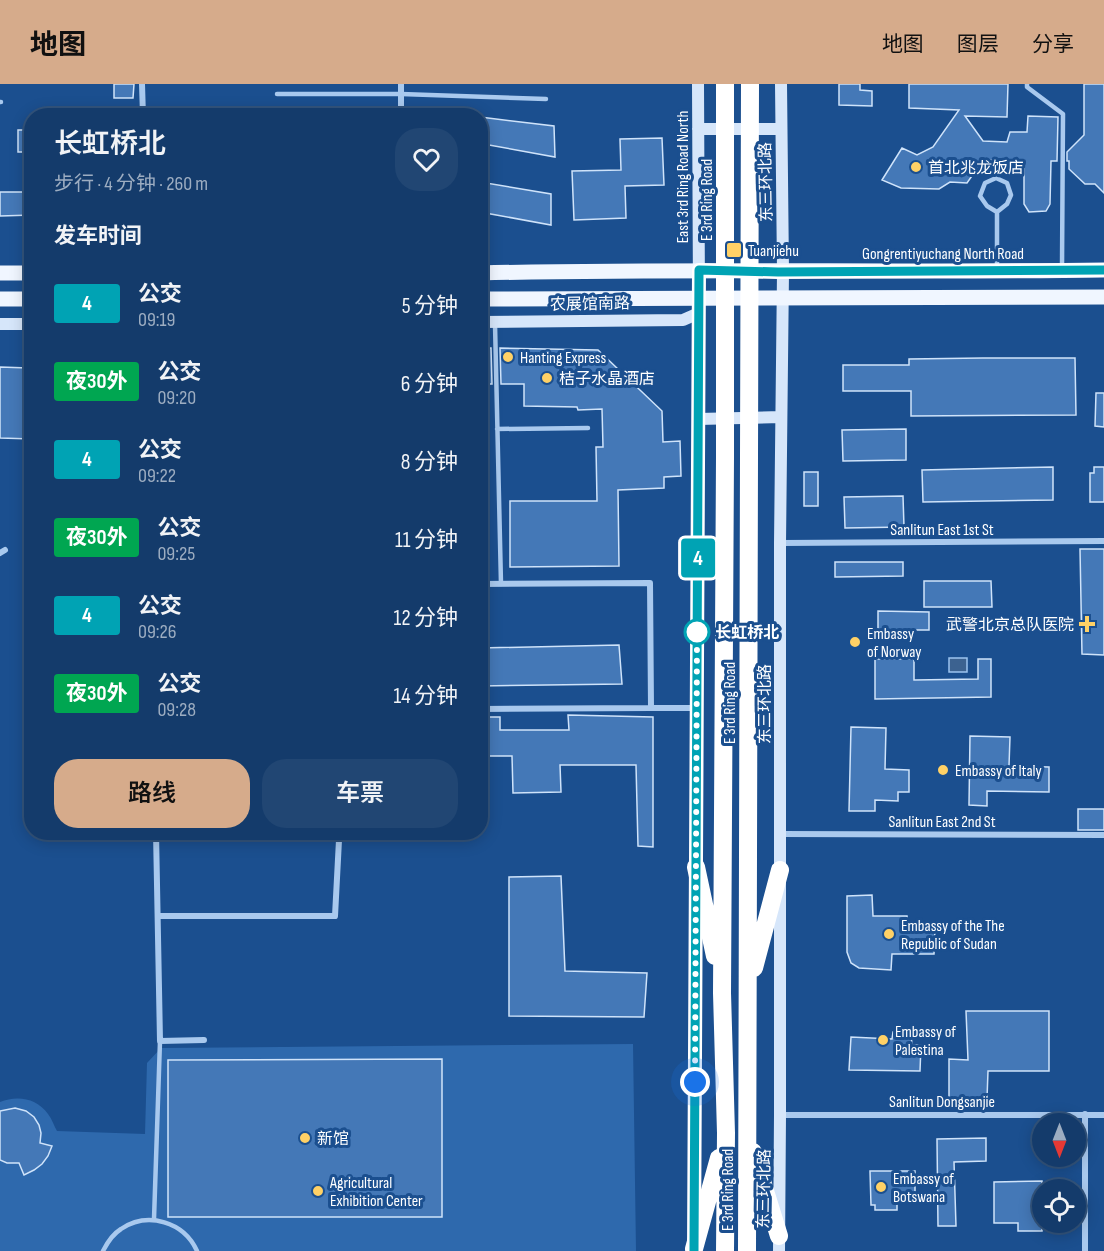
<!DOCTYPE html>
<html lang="zh">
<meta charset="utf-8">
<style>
body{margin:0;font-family:"Sofia Sans Condensed","Noto Sans SC",sans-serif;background:#214673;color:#f1f3f6;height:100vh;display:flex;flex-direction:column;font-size:22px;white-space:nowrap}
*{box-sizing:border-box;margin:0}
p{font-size:20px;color:#9dadc1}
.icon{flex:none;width:33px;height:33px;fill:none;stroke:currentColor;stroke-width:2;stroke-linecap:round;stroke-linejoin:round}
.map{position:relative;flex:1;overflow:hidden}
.panel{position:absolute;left:24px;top:24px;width:464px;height:732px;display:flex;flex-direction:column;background:#143b6b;border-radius:24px;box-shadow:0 3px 15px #0003,0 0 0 2px #33557e}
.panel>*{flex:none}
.badge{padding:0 12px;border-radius:4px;font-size:21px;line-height:39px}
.needle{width:39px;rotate:180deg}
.buttons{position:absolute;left:1032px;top:1029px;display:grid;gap:12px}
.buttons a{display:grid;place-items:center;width:54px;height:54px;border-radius:50%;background:#143b6b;box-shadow:0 3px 15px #0003,0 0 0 2px #33557e;font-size:30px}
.you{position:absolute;width:30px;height:30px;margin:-15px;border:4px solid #fff;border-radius:50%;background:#1a73e8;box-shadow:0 0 0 9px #1a73e833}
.map>.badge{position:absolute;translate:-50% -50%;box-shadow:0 0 0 3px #fff}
h2{padding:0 30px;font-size:22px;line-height:54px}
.round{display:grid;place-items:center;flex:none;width:63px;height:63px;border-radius:24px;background:#214673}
.head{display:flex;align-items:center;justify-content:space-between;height:102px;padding:0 30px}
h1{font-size:28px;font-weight:600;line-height:45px}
.cta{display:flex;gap:12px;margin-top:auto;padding:12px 30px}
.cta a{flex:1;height:69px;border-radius:24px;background:#d6ab8b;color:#111;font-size:24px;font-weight:600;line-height:69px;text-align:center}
.cta a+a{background:#214673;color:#f1f3f6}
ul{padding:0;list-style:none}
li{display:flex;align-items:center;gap:18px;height:78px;padding:0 30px}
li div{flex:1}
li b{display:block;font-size:22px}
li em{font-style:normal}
li .badge{min-width:66px;font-weight:700;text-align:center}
header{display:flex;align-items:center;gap:36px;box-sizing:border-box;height:84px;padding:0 30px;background:#d6ab8b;color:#111}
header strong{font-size:28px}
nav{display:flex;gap:33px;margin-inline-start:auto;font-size:21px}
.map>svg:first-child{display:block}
</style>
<header>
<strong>地图</strong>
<nav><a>地图</a><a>图层</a><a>分享</a></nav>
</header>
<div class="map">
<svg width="1104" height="1167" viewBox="0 0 1104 1167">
<rect width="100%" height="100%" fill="#1b4f8f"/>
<path fill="#2e69ad" d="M633,960l3,207h-636v-149c17,-7 37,-4 48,12 4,5 6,12 9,17l88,3 2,-71 14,-15z"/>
<path fill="#3c6290" stroke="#9cc4f0" stroke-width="1.5" d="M949,574h18v14h-18z"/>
<path fill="#4478b7" stroke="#cfe3fa" stroke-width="1.5" d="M114,0h20l-1,14h-19z
M839,0h21v6l12,1v15l-33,-1z
M909,0h99l-1,33 -42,-1 18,25 24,1 3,-10h17l1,-16 30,1 -1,44h-6l-1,43 -4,7 -17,1 -5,-8v-44h-41l-16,23 -17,-1 -11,7 -38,-1 -19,-8 20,-32 15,7 16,-8 26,-37 -50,-2z
M1084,0h20v109l-9,-9h-10l-16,-15v-8h-2v-9l17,-17z
M480,33l74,9 1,31 -66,-12h-9z
M18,46h14v22h-14z
M662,54l2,47 -39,1 1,32 -52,2 -2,-49 49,-1 -1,-31z
M480,98l71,12v31l-71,-13z
M0,108h32v23l-32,1z
M480,264h11l1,36h-3v58h-9z
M500,264l98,2 64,61 1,31 17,-1 1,35 -17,1v11l-46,2 1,76 -109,1v-66h87l-1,-54h7l-1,-38 -24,1 -1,-3 -53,-1v-22h-23z
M983,274h92l1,57 -165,1v-25h-68v-26h66v-6z
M0,283l28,1v7h4v64l-32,-1z
M1096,309h8v34l-9,-1z
M906,345v31l-63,1 -1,-31z
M1053,383v33l-130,2 -1,-32z
M1094,383h10v35h-14v-29h4z
M804,388h14v34h-14z
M903,412l1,31 -59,1 -1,-31z
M1080,465h24v106l-22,-1z
M835,478h68v14l-68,1z
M924,497h67l1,26h-68z
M878,527l51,1v18h-51z
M619,561l3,39 -142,2v-38z
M875,575h39v21l64,-1v-20h13v38l-116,2z
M568,631l85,2v130l-15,-1 -2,-81h-76l1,27 -48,1 -1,-37h-32v-39h20v13h69z
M851,643l35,1 -1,41 24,1v22h-11v9l-23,-1v11h-26z
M970,652l40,1 -1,29 40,1v25l-62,-1v15l-18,-1z
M1078,725h26v21h-26z
M561,792l4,95 82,2 -3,44 -135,-1v-139z
M872,811l1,21h34l1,11 27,1 -1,26h-42l-1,16 -32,-2 -8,-5 -4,-11v-56z
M966,927h83v60h-61l-1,28 -38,-1v-39l19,1z
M893,948l18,2 1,11h9l-1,26 -71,-1 2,-33 41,2z
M442,975v158h-274v-157z
M15,1024l11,3 8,6 5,8 2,8 -1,10 12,3 -4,10 -6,8 -8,6 -10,5 -5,-12h-12l-7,-3v-49z
M986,1054v23l-32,1 2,64h-18l-1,-87z
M870,1087h45v25l-18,1v13h-22v-5h-4z
M1042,1097v50h-24v-8h-24v-41z"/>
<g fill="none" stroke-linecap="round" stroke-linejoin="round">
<path stroke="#a9c9ee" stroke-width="4.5" d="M1027,0v3l36,27 -1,154
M277,10h124l145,5
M0,18h1
M997,128l-10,-6 -7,-10 5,-13 11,-5 11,5 4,12 -4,9 -10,8v56
M495,240l6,260
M497,345l91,-1
M154,1135l6,-178
M103,1167c4,-8 10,-17 18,-22 27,-18 63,-7 76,22"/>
<path stroke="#a9c9ee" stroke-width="6" d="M142,0l1,32
M401,0v32
M781,459l323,-2
M0,469l5,-3
M480,500l170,-1 1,125 -171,1
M651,624h46
M156,748l4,209 44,-1
M781,750l323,1
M158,832h177l4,-76 7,-8
M780,1031h324
M1085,1167v-137"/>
<path stroke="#d6e6fa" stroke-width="12" d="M698,45h83
M480,238l203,-2 16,-7
M0,240h32
M698,335l83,-2
M696,791l3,-576 -1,-215
M694,1145l2,-334
M779,1167l1,-136v-572l3,-271 -2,-188"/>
<path stroke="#f0f6ff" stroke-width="15" d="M0,189h32
M480,189c208,-5 416,0 624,-3
M0,215h32
M480,215l624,-2"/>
<path stroke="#fff" stroke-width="18" d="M696,783l19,89
M754,884l26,-98
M753,1068l26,84
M694,1165l25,-91
M725,1167l1,-118 -4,-140 3,-536
M747,1167l2,-795"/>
<path stroke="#fff" stroke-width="18" d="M725,0v373
M749,372l1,-372"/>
</g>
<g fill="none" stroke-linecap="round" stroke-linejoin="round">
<defs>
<path id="line" d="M694,1167l5,-981 79,2 326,-2"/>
</defs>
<use href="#line" stroke="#fff" stroke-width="14"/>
<use href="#line" stroke="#00a3b4" stroke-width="9"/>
<path stroke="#fff" stroke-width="6" stroke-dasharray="0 10.8" d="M695,998l2,-450"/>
</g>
<g fill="#ffd166" stroke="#1b4f8f" stroke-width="2">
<circle cx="916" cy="83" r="6"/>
<rect x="726" y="158" width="16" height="16" rx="3"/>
<circle cx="508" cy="273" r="6"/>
<circle cx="547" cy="294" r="6"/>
<path d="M1084 531h6v6h6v6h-6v6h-6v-6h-6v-6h6z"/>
<circle cx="855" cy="558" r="6"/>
<circle cx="943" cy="686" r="6"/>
<circle cx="889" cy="850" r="6"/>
<circle cx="883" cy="956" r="6"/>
<circle cx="305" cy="1054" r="6"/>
<circle cx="881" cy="1103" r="6"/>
<circle cx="318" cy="1107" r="6"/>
</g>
<circle fill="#fff" stroke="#00a3b4" stroke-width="3" cx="697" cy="548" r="12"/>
<g text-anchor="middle" stroke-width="6" stroke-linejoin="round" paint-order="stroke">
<g font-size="16" fill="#fff" stroke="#1b4f8f" text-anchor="start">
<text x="928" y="89">首北兆龙饭店</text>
<text x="748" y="172">Tuanjiehu</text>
<text x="520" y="279">Hanting Express</text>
<text x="559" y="300">桔子水晶酒店</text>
<text x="1074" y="546" text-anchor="end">武警北京总队医院</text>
<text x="867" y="555">Embassy<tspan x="867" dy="18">of Norway</tspan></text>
<text x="955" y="692">Embassy of Italy</text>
<text x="901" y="847">Embassy of the The<tspan x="901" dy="18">Republic of Sudan</tspan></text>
<text x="895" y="953">Embassy of<tspan x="895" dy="18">Palestina</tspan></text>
<text x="317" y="1060">新馆</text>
<text x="893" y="1100">Embassy of<tspan x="893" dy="18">Botswana</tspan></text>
<text x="330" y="1104">Agricultural<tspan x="330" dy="18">Exhibition Center</tspan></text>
</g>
<g font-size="16" fill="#fff" stroke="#1b4f8f">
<text transform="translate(682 93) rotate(-90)" y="6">East 3rd Ring Road North</text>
<text transform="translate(765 98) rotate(-91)" y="6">东三环北路</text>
<text transform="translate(706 116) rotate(-90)" y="6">E 3rd Ring Road</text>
<text x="943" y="175">Gongrentiyuchang North Road</text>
<text transform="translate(590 219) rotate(-1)" y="6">农展馆南路</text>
<text x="942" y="451">Sanlitun East 1st St</text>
<text transform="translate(729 619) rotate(-90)" y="6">E 3rd Ring Road</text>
<text transform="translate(764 620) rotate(-90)" y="6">东三环北路</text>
<text x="942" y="743">Sanlitun East 2nd St</text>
<text x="942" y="1023">Sanlitun Dongsanjie</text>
<text transform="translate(763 1105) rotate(-89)" y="6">东三环北路</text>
<text transform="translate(727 1106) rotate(-90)" y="6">E 3rd Ring Road</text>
</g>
<g font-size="16" font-weight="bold" fill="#fff" stroke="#1b4f8f" text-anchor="start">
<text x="715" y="554">长虹桥北</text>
</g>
</g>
</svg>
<div class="buttons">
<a><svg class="needle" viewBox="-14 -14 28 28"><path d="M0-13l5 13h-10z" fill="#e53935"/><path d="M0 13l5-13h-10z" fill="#9dadc1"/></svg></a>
<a><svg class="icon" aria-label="locate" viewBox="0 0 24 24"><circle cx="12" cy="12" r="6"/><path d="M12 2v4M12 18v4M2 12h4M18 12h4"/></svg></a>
</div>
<div class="you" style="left:695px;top:998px"></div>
<b class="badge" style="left:698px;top:474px;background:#00a3b4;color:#fff">4</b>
<section class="panel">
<div class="head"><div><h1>长虹桥北</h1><p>步行 · 4 分钟 · 260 m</p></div><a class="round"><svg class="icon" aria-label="heart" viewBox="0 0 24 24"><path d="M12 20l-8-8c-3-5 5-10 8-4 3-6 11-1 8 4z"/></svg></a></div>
<h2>发车时间</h2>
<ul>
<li><span class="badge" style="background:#00a3b4;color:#fff">4</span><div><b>公交</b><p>09:19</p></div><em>5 分钟</em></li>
<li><span class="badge" style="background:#00a651;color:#fff">夜30外</span><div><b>公交</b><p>09:20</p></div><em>6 分钟</em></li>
<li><span class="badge" style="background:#00a3b4;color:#fff">4</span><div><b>公交</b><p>09:22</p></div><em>8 分钟</em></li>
<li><span class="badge" style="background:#00a651;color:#fff">夜30外</span><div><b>公交</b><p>09:25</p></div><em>11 分钟</em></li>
<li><span class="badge" style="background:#00a3b4;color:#fff">4</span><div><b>公交</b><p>09:26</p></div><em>12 分钟</em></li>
<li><span class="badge" style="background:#00a651;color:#fff">夜30外</span><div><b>公交</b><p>09:28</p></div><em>14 分钟</em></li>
</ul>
<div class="cta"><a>路线</a><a>车票</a></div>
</section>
</div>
